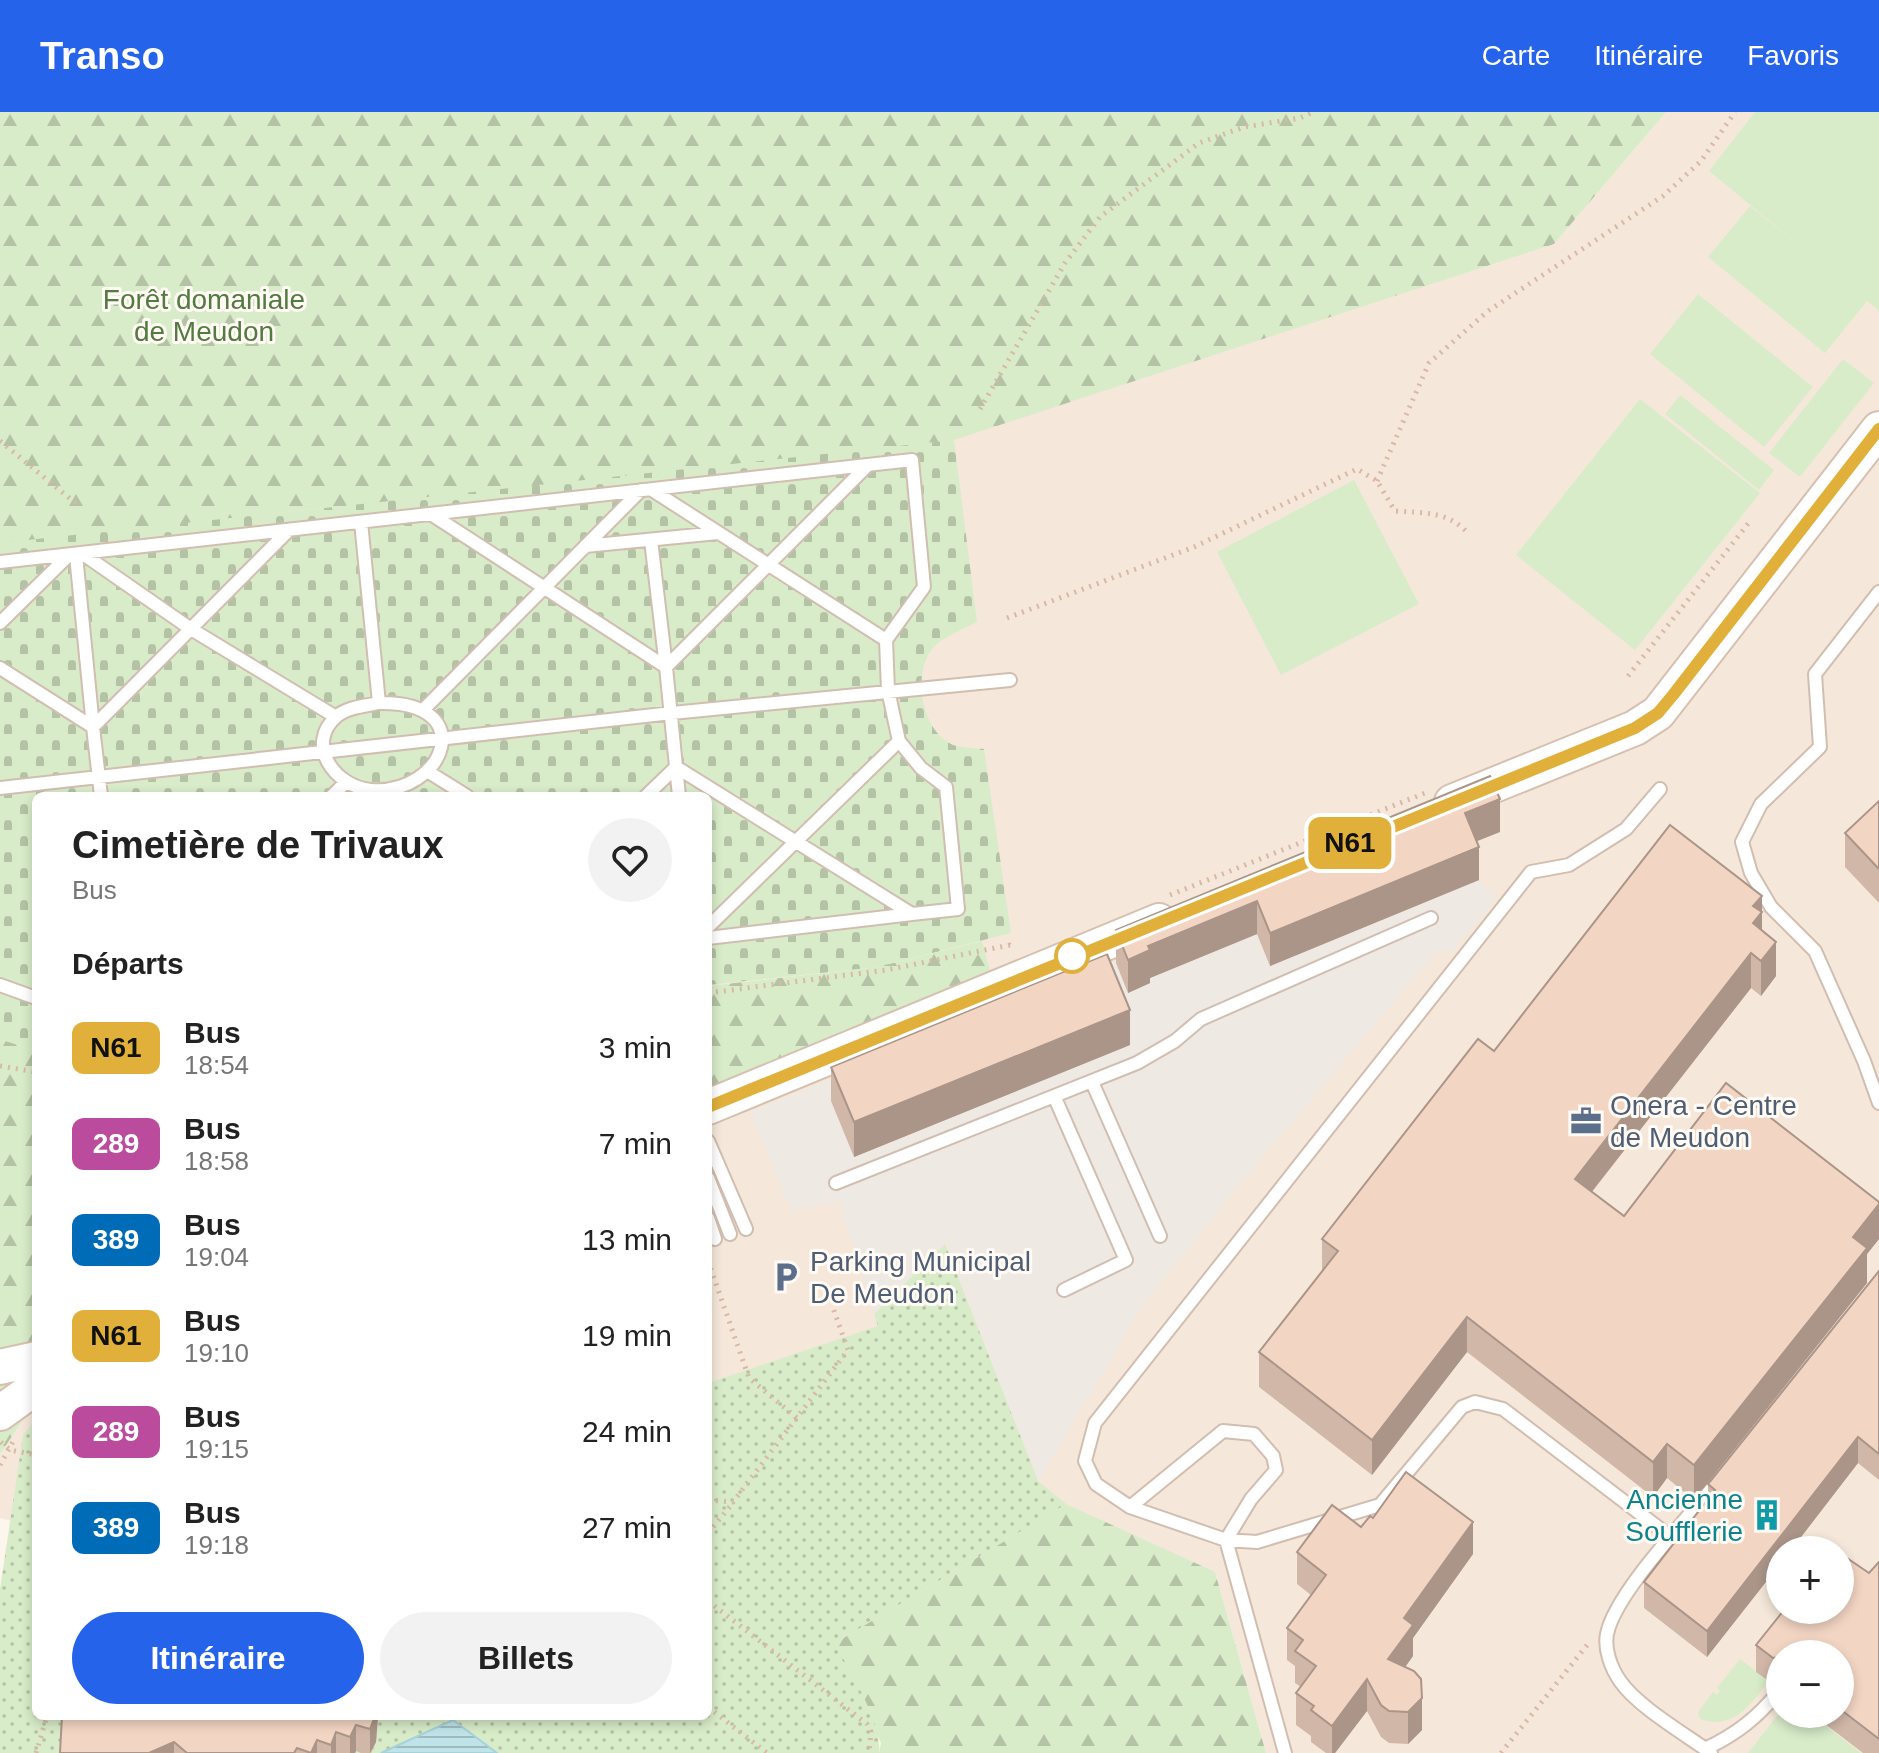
<!DOCTYPE html>
<html lang="fr">
<meta charset="utf-8">
<style>
body{margin:0;font-family:Arial,sans-serif;background:#f2f2f2;color:#222;height:100vh;display:flex;flex-direction:column;font-size:30px;white-space:nowrap}
*{box-sizing:border-box;margin:0}
p{font-size:26px;color:#767676}
.icon{flex:none;width:44px;height:44px;fill:none;stroke:currentColor;stroke-width:2;stroke-linecap:round;stroke-linejoin:round}
.map{position:relative;flex:1;overflow:hidden}
.sheet{position:absolute;left:32px;top:680px;width:680px;height:928px;display:flex;flex-direction:column;background:#fff;border-radius:12px;box-shadow:0 4px 12px #0003}
.sheet>*{flex:none}
.badge{padding:0 16px;border-radius:12px;font-size:28px;line-height:52px}
.fabs{position:absolute;left:1766px;top:1424px;display:grid;gap:16px}
.fabs a{display:grid;place-items:center;width:88px;height:88px;border-radius:50%;background:#fff;box-shadow:0 4px 12px #0003;font-size:40px}
.map>.badge{position:absolute;translate:-50% -50%;box-shadow:0 0 0 4px #fff}
h2{padding:0 40px;font-size:30px;line-height:72px}
.round{display:grid;place-items:center;flex:none;width:84px;height:84px;border-radius:42px;background:#f2f2f2}
.head{display:flex;align-items:center;justify-content:space-between;height:136px;padding:0 40px}
h1{font-size:38px;font-weight:700;line-height:60px}
.action{display:flex;gap:16px;margin-top:auto;padding:16px 40px}
.action a{flex:1;height:92px;border-radius:48px;background:#2563eb;color:#fff;font-size:32px;font-weight:700;line-height:92px;text-align:center}
.action a+a{background:#f2f2f2;color:#222}
ul{padding:0;list-style:none}
li{display:flex;align-items:center;gap:24px;height:96px;padding:0 40px}
li div{flex:1}
li b{display:block;font-size:30px}
li em{font-style:normal}
li .badge{min-width:88px;font-weight:700;text-align:center}
header{display:flex;align-items:center;gap:48px;box-sizing:border-box;height:112px;padding:0 40px;background:#2563eb;color:#fff}
header strong{font-size:38px}
nav{display:flex;gap:44px;margin-inline-start:auto;font-size:28px}
.map>svg:first-child{display:block}
</style>
<header>
<strong>Transo</strong>
<nav><a>Carte</a><a>Itinéraire</a><a>Favoris</a></nav>
</header>
<div class="map">
<svg width="1879" height="1641" viewBox="0 0 1879 1641">
<defs>
<pattern id="forest-firs" width="22" height="20" patternUnits="userSpaceOnUse" patternTransform="scale(2)"><rect width="22" height="20" fill="#d8ecc9"/><path d="M5 1l3.5 6h-7zM16 11l3.5 6h-7z" fill="#b4c2a5"/></pattern>
<pattern id="cemetery-stones" width="16" height="16" patternUnits="userSpaceOnUse" patternTransform="scale(2)"><rect width="16" height="16" fill="#d8ecc9"/><path d="M2 7V4a2 2 0 0 1 4 0v3zM10 15v-3a2 2 0 0 1 4 0v3z" fill="#b4c2a5"/></pattern>
<pattern id="park-dots" width="8" height="8" patternUnits="userSpaceOnUse" patternTransform="scale(2)"><rect width="8" height="8" fill="#d8ecc9"/><path d="M2 2h.1M6 6h.1" fill="none" stroke="#b4c2a5" stroke-width="1.8" stroke-linecap="round"/></pattern>
<pattern id="water-rules" width="6" height="5" patternUnits="userSpaceOnUse" patternTransform="scale(2)"><rect width="6" height="5" fill="#bfe3e8"/><path d="M0 2.5h6" fill="none" stroke="#a0bbbe"/></pattern>
</defs>
<rect width="100%" height="100%" fill="#fdf6ec"/>
<path fill="#f5e8da" fill-rule="evenodd" d="M1666,0h213v1641h-613l-51,-181 -380,71 44,110h-833l662,-37v-626l274,-149 -105,26 -169,19v-190h-672v255l-36,-12v-495l324,-36 232,-21 998,-243zM1780,1438h60v60h-60zM1780,1542h60v60h-60z
M36,1289v126l-36,-9v-64z"/>
<path fill="#efe9e4" d="M1490,697l10,23 -35,14 14,34 17,19 -44,52 -16,1 -183,216 -110,137 -105,176 -92,-237 -72,70 -35,-113 -47,10 -42,-99z"/>
<path fill="#d8ecc9" d="M1755,0h124v199l-12,-10 -42,52 -117,-96 42,-51 56,45 -97,-80z
M1698,182l115,93 -49,60 -114,-93z
M1843,247l31,24 -74,94 -31,-24z
M1680,283l94,75 -15,20 -94,-76z
M1640,287l120,94 -125,157 -119,-95z
M1354,368l65,124 -138,71 -64,-123z
M1740,1547l29,22c-18,23 -36,50 -69,38l-2,-7 15,-20 4,3 3,-4 -3,-3z
M1780,1600l31,2 50,39h-113z"/>
<path fill="url(#forest-firs)" d="M0,0h1666l-112,132 -600,196 -398,47 -232,21 -324,36z
M982,829l10,38 -284,111v-104l169,-19z
M0,927l36,12v350l-36,53z
M1066,1392l149,68 51,181h-387l2,-10 -46,-100z"/>
<path fill="url(#cemetery-stones)" d="M954,328l23,182c-15,8 -37,15 -47,30 -17,25 -8,80 23,93 9,3 22,3 31,4l27,184 -134,34 -169,18v-189h-672v255l-36,-12v-496z"/>
<path fill="url(#park-dots)" d="M945,1132l93,237 28,23 -231,139c14,28 48,80 44,110h-382l-44,-33 -72,33h-381v-164l23,-154 13,-16v297h672v-333l170,-57 -4,-12z"/>
<path fill="url(#water-rules)" stroke="#a5d3da" stroke-width="2" d="M453,1608l44,33h-116z"/>
<g fill="none" stroke-linecap="round" stroke-linejoin="round">
<defs>
<path id="service" d="M652,378l234,150 2,50 11,51 -191,186
M434,404l232,151 13,129
M361,410l18,181c102,-2 66,92 -8,87 -36,-3 -67,-46 -34,-74 11,-9 28,-10 42,-13
M651,428l15,127 201,-201
M585,434l133,-13
M83,442l108,75 145,88
M76,443l17,172
M0,450l912,-102 12,127 -38,53
M1879,480l-64,82 5,73 -59,57 -19,38 9,31 20,34 44,44 49,110 15,42
M0,511l69,-68
M0,556l93,59 8,69
M424,597l217,-219
M93,615l193,-194
M899,629l22,27 25,19 12,122 -46,5
M427,659l40,25
M0,676l672,-75 338,-33
M332,684l13,-13
M646,684l30,-29 236,147 -204,24
M0,873l36,13
M1092,970l68,154
M1055,986l71,162 -62,30
M708,1029l38,88
M708,1066l22,56
M836,1071l301,-120 38,-22 26,-22 230,-101
M708,1106l7,21
M1130,1395l93,-76 31,3 19,22 3,14 -25,29 -25,41 -96,-33 -34,-23 -11,-23 10,-38 436,-551 38,-7 57,-36 34,-40
M1705,1637c32,-15 53,-32 75,-59
M1285,1641l-59,-213 31,2 123,-37 82,-98 13,-5 28,7 169,129
M1711,1641c-26,-19 -73,-46 -91,-72 -9,-13 -16,-32 -13,-47 8,-41 82,-117 111,-153"/>
<path id="secondary" d="M1452,690l183,-74 23,-15 221,-284
M708,995l451,-186
M0,1255l36,-8
M0,1301l36,-26"/>
</defs>
<use href="#service" stroke="#d1beb0" stroke-width="16"/>
<use href="#secondary" stroke="#d6c0b0" stroke-width="38"/>
<path stroke="#d9b8a5" stroke-width="5" stroke-dasharray="2 6" stroke-linecap="butt" d="M980,297l85,-146 35,-46 99,-74 45,-16 56,-9 13,-6
M0,329l79,65
M1377,369l52,-118 59,-52 175,-115 38,-35 34,-49
M1007,506l187,-71 163,-78 20,12 18,30c29,2 52,0 73,22
M1628,564l123,-156
M1170,783l255,-102
M708,881l178,-23 124,-25 4,3
M0,954l36,6
M708,1149l41,117 48,40
M1,1330l9,8 26,5
M0,1353l15,-27
M708,1388l25,2 115,-152 -15,-42
M708,1421l25,-30
M708,1489l159,123 4,8 -2,21
M708,1595l59,46
M36,1641l11,-37
M1501,1641l87,-109"/>
<use href="#service" stroke="#fff" stroke-width="12"/>
<use href="#secondary" stroke="#fff" stroke-width="34"/>
</g>
<path fill="#d1b7a8" d="M1879,689v102l-34,-36v-34z
M1500,720l-24,9 3,39 -209,86 -13,-32 -107,44v5l-22,10 -12,-30v-33z
M1762,818l14,46 -15,20 -10,-8 -159,204 32,24 255,-14v37l-12,15v29l-173,217 -27,-22 -14,19 -186,-145 -95,123 -113,-88v-35l63,-80v-33l172,-188z
M1130,933l-276,112 -23,-56v-34z
M1879,1159v209l-21,-17 -67,87h-11v14l-73,93 -63,-49v-26l64,-84v-14z
M1373,1406l100,36 -60,84v18l-8,11 17,63 -14,14 -19,-1 -8,-6 -14,-26 -32,42h-9l-15,-11v-6l-15,-11v-32l5,-6 -6,-4v-17l-8,-6v-32l24,-33 -14,-11v-32l64,-25z
M1879,1450v191h-16l-51,-39h28v-60h-60v29l-7,1 -17,-12v-27l113,-72z
M378,1604l-2,26 -5,11h-10l-5,-2 -1,2h-295z"/>
<path fill="#aa9588" d="M1500,687v33l-35,14v-33z
M1479,735v33l-209,86v-33z
M1762,784v35l-7,25 -2,-50z
M1257,789v33l-107,44v5l-22,10v-33l20,-14z
M1776,830v34l-15,20v-35z
M1751,841v35l-176,225v-34z
M1130,898v35l-276,112v-35z
M1879,1092v35l-12,15v29l-173,217v-35l159,-228z
M1467,1205v35l-95,123v-35z
M1858,1325v26l-67,87h-11v14l-73,93v-26z
M1667,1332v34l-14,19v-35z
M1473,1410v32l-60,84v18l-25,35v-32l16,-41z
M1367,1567v32l-32,42h-3v-27z
M1422,1586v32l-14,14v-32z
M375,1604h3l-2,26 -6,11v-24z
M356,1613v26l-1,2h-5v-16z
M336,1620v21h-5v-8z
M317,1628v13h-6z
M174,1630v11h-25z"/>
<path fill="#f3d5c3" stroke="#aa9588" stroke-width="2" d="M1490,664l10,23 -35,14 14,34 -209,86 -13,-32 -109,45 2,4 -22,10 -12,-30z
M1879,689v68l-34,-36z
M1670,713l92,71 -9,10 9,6 -9,11 23,19 -15,19 -10,-8 -176,226 49,37 102,-133 153,119v2l-26,33 14,11 -173,217 -27,-21 -14,18 -186,-145 -95,123 -113,-88 79,-101 -16,-12 156,-200 16,12z
M1107,842l23,56 -276,112 -23,-55z
M1879,1159v183l-21,-17 -151,194 -63,-49 71,-92 -7,-6z
M1406,1360l67,50 -69,96 9,7 -25,34 26,12 7,8 1,19 -14,14 -19,-1 -8,-6 -14,-26 -35,47 -21,-16 3,-4 -18,-13 20,-27 -21,-15 8,-11 -16,-12 39,-53 -29,-23 35,-47 29,22 9,-11 3,2z
M1844,1444l25,17 10,-11v177l-39,-30v-55h-60v3l-7,1 -17,-13 28,-35h56v-48z
M62,1604h313l-5,13 -14,-4 -6,12 -14,-5 -5,13 -14,-5 -6,13 -14,-5 -3,5h-107l-13,-11 -25,11h-89z"/>
<g fill="none" stroke-linecap="round" stroke-linejoin="round">
<defs>
<path id="line" d="M708,995l927,-379 23,-15 15,-18 206,-266"/>
</defs>
<use href="#line" stroke="#fff" stroke-width="18"/>
<use href="#line" stroke="#e0b03a" stroke-width="12"/>
</g>
<defs>
<symbol id="office-bare" viewBox="-9 -9 18 18"><path d="M-6-3h4V-5.5h4V-3h4V5H-6ZM-1-4.5V-3h2v-1.5ZM-6 0V1H6V0Z" fill="#5c6f8a" stroke="#fffaf3" stroke-width="2.5" paint-order="stroke"/></symbol>
<symbol id="parking-bare" viewBox="-9 -9 18 18"><path d="M-3.5-5.5H1a3.5 3.5 0 0 1 0 7H-1V5.5H-3.5ZM-1-3.4V-.6H.8a1.4 1.4 0 0 0 0-2.8Z" fill="#5c6f8a" stroke="#fffaf3" stroke-width="2.5" paint-order="stroke"/></symbol>
<symbol id="building-bare" viewBox="-9 -9 18 18"><path d="M-4-6H4V6H1V3H-1V6H-4ZM-2.5-4.3h1.7v1.8h-1.7ZM.8-4.3h1.7v1.8H.8ZM-2.5-1h1.7V.8h-1.7ZM.8-1h1.7V.8H.8Z" fill="#0f9aa8" stroke="#fffaf3" stroke-width="2.5" paint-order="stroke"/></symbol>
</defs>
<g fill-rule="evenodd">
<use href="#office-bare" x="1564" y="987" width="44" height="44"/>
<use href="#parking-bare" x="764" y="1143" width="44" height="44"/>
<use href="#building-bare" x="1745" y="1381" width="44" height="44"/>
</g>
<circle fill="#fff" stroke="#e0b03a" stroke-width="4" cx="1072" cy="844" r="16"/>
<g text-anchor="middle" stroke-width="6" stroke-linejoin="round" paint-order="stroke">
<g font-size="28" fill="#537a41" stroke="#fffaf3">
<text x="204" y="197">Forêt domaniale<tspan x="204" dy="32">de Meudon</tspan></text>
</g>
<g font-size="28" fill="#4e5e75" stroke="#fffaf3" text-anchor="start">
<text x="1610" y="1003">Onera - Centre<tspan x="1610" dy="32">de Meudon</tspan></text>
<text x="810" y="1159">Parking Municipal<tspan x="810" dy="32">De Meudon</tspan></text>
</g>
<g font-size="28" fill="#0d838f" stroke="#fffaf3" text-anchor="end">
<text x="1743" y="1397">Ancienne<tspan x="1743" dy="32">Soufflerie</tspan></text>
</g>
</g>
</svg>
<div class="fabs">
<a>+</a>
<a>−</a>
</div>
<b class="badge" style="left:1350px;top:731px;background:#e0b03a;color:#111">N61</b>
<section class="sheet">
<div class="head"><div><h1>Cimetière de Trivaux</h1><p>Bus</p></div><a class="round"><svg class="icon" aria-label="heart" viewBox="0 0 24 24"><path d="M12 20l-8-8c-3-5 5-10 8-4 3-6 11-1 8 4z"/></svg></a></div>
<h2>Départs</h2>
<ul>
<li><span class="badge" style="background:#e0b03a;color:#111">N61</span><div><b>Bus</b><p>18:54</p></div><em>3 min</em></li>
<li><span class="badge" style="background:#bb4b9c;color:#fff">289</span><div><b>Bus</b><p>18:58</p></div><em>7 min</em></li>
<li><span class="badge" style="background:#006cb8;color:#fff">389</span><div><b>Bus</b><p>19:04</p></div><em>13 min</em></li>
<li><span class="badge" style="background:#e0b03a;color:#111">N61</span><div><b>Bus</b><p>19:10</p></div><em>19 min</em></li>
<li><span class="badge" style="background:#bb4b9c;color:#fff">289</span><div><b>Bus</b><p>19:15</p></div><em>24 min</em></li>
<li><span class="badge" style="background:#006cb8;color:#fff">389</span><div><b>Bus</b><p>19:18</p></div><em>27 min</em></li>
</ul>
<div class="action"><a>Itinéraire</a><a>Billets</a></div>
</section>
</div>
